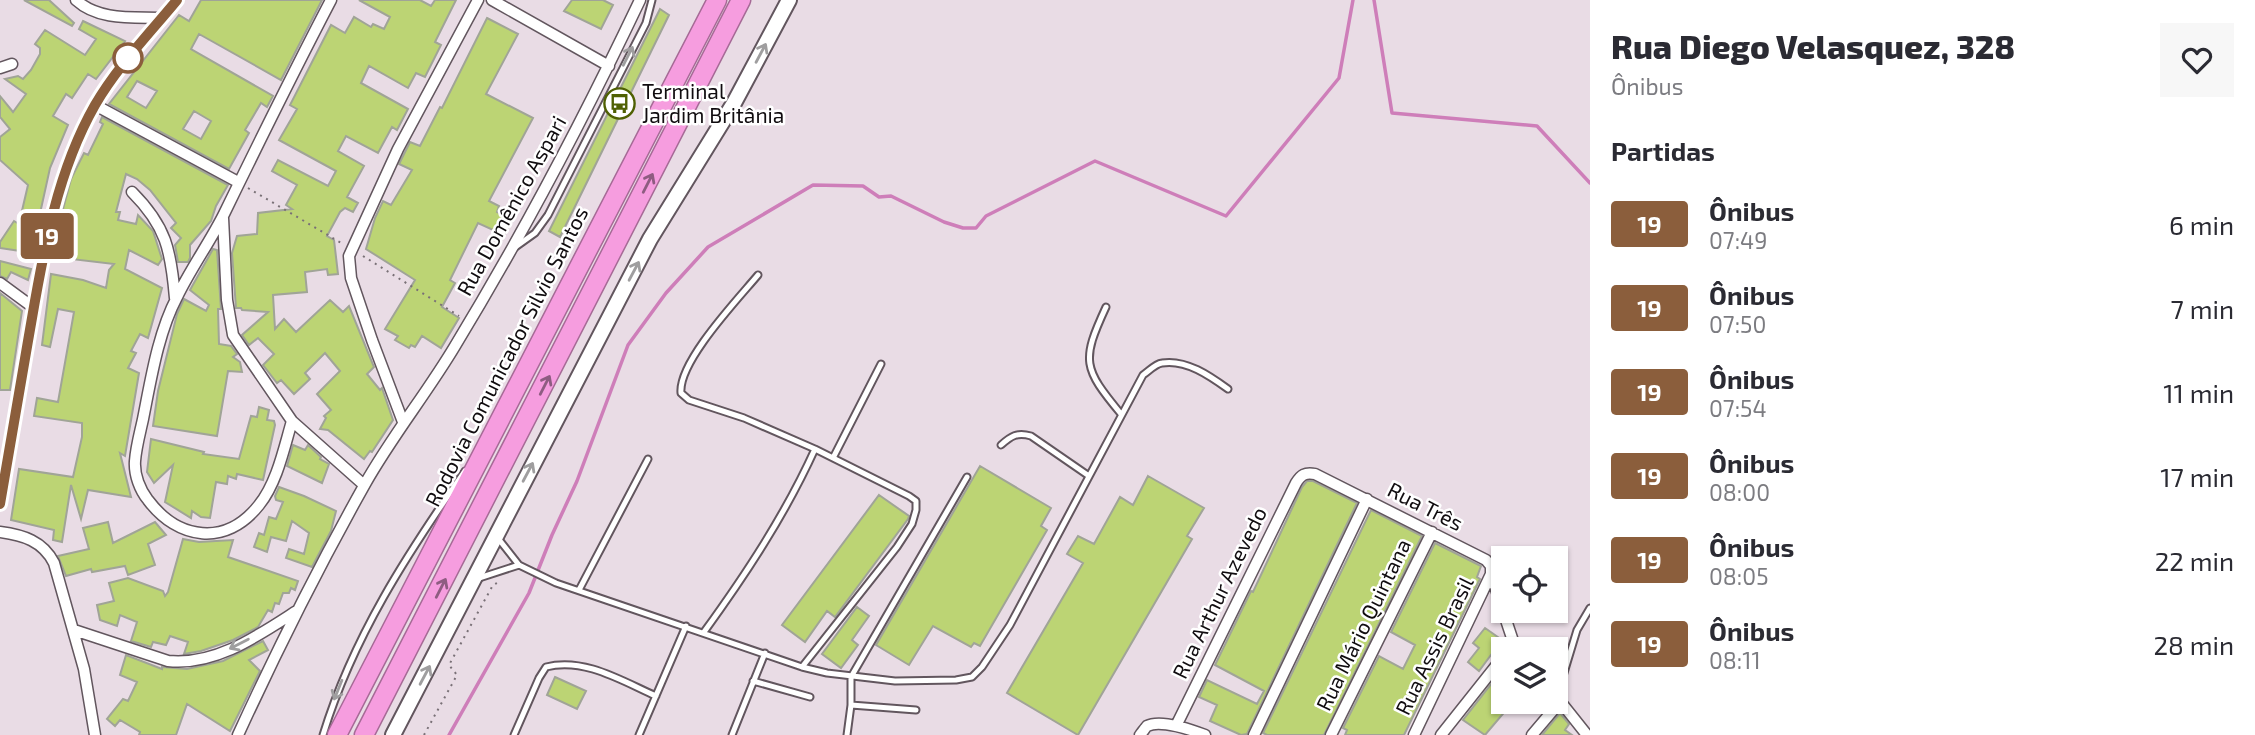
<!DOCTYPE html>
<html lang="pt">
<meta charset="utf-8">
<style>
body{margin:0;font-family:"Exo 2",sans-serif;background:#f7f7f7;color:#2b2b33;height:100vh;display:flex;flex-direction:column;font-size:26px;white-space:nowrap}
*{box-sizing:border-box;margin:0}
p{font-size:23px;color:#7c7c81}
.icon{flex:none;width:38px;height:38px;fill:none;stroke:currentColor;stroke-width:2;stroke-linecap:round;stroke-linejoin:round}
.map{position:relative;flex:1;overflow:hidden}
.sheet{display:flex;flex-direction:column;background:#fff;width:665px}
.sheet>*{flex:none}
.badge{padding:0 14px;border-radius:5px;font-size:24px;line-height:46px}
.fabs{position:absolute;left:1491px;top:546px;display:grid;gap:14px}
.fabs a{display:grid;place-items:center;width:77px;height:77px;border-radius:0px;background:#fff;box-shadow:0 2px 5px #0004;font-size:35px}
.map>.badge{position:absolute;translate:-50% -50%;box-shadow:0 0 0 4px #fff}
h2{padding:0 21px;font-size:26px;line-height:63px}
.round{display:grid;place-items:center;flex:none;width:74px;height:74px;border-radius:0px;background:#f7f7f7}
.overview{display:flex;align-items:center;justify-content:space-between;height:119px;padding:0 21px}
h1{font-size:33px;font-weight:800;line-height:52px}
ul{padding:0;list-style:none}
li{display:flex;align-items:center;gap:21px;height:84px;padding:0 21px}
li div{flex:1}
li b{display:block;font-size:26px}
li em{font-style:normal}
li .badge{min-width:77px;font-weight:700;text-align:center}
main{display:flex;flex:1;min-height:0}
.map>svg:first-child{display:block}
</style>
<main>
<div class="map">
<svg width="1590" height="735" viewBox="0 0 1590 735">
<rect width="100%" height="100%" fill="#e9dce5"/>
<g fill="none" stroke-linecap="round" stroke-linejoin="round">
<path stroke="#ce7eb9" stroke-width="3.5" d="M1374,0l18,113 145,13 53,57
M449,735l80,-142 23,-58 25,-54 51,-136 38,-52 42,-46 105,-62 50,1 16,11 12,-1 53,26 19,6h13l10,-12 109,-55 131,55 113,-138 14,-78"/>
</g>
<path fill="#bcd474" stroke="#a0a497" stroke-width="2" fill-rule="evenodd" d="M24,0h25l25,23 -2,3z
M201,0h121l-41,80 -82,-46 -8,15 82,47 -6,11 -6,-4 -16,27 4,3 -20,36 -120,-65 70,-89 10,6zM137,81l20,10 -11,17 -19,-11zM194,111l17,10 -10,18 -18,-10z
M359,0h61l11,6 4,-6h21l-21,42 6,3 -16,32 -9,-4 -8,15 -39,-22 -8,17 47,26 -11,21 -5,-3 -14,26 -32,-17 -8,15 26,15 -17,31 11,6 -5,9 -8,-4 -5,4 -13,24 7,4 4,34 -10,1 -1,-6 -22,3 2,20 -34,3 2,34 9,-10 12,13 34,-32 13,12 6,-6 25,61 -7,7 13,16 2,-2 11,32 -21,32 -2,-1 -6,8 -36,-29 -8,-1 6,-11 -2,-2 7,-6 -14,-16 23,-23 -15,-18 -20,20 5,6 -16,15 -13,-14 -4,3 -14,-18 11,-11 -16,-16 -9,7 -7,-10 26,-23 -26,-2 -1,-2h-5l-4,-55 5,-17 20,-2 1,-21 34,-4 -6,-4 11,-20 -25,-14 6,-11 50,26 8,-15 -57,-31 18,-31 -7,-4 41,-80 14,8 9,-16 17,10 2,-3 11,5 6,-12z
M572,0h31l10,5 -12,24 -37,-18z
M660,9l9,6 -109,222 -11,-6z
M487,18l31,16 -32,60 47,24 -44,83 10,5 -2,6 15,8 -8,15 -26,-12 -28,57 5,3 -13,24 17,11 -18,30 -19,-12 -7,11 -4,-2 -2,3 -14,-8 3,-4 -13,-7 30,-49 -49,-31 9,-31 8,-17 8,4 21,-35 -13,-6 11,-22 10,4 20,-39 2,1z
M83,21l42,20 -29,38 -8,-5 -16,24 -6,-4 -13,22 15,9 -18,43 -11,50 -18,-3 7,-30 -28,-25v-23l10,-8 -10,-12v-21l13,16 13,-18 -21,-15 13,-3 5,3 8,-9 9,-16v-6l-5,-4 10,-14 40,25 11,-16 -17,-10z
M102,117l126,68 -12,21 -5,15 -21,24v13l-2,4h-10l-3,-17 6,-7 -10,-10 5,-5 -26,-33 -13,-11 -11,-5 -10,38h4l-2,8 18,4 2,-9 15,16 9,28 -4,6 -29,-15 -4,19 37,19 -14,50 -8,-4 -9,17 5,2 -8,15 11,5 -14,83 -5,-3 11,44 -43,-7 -7,29 -10,-34 -9,57 -9,-2 1,-10 -43,-10 8,-51 54,8 9,-40v-14l-48,-7 3,-18 21,4 16,-90 -16,-3 -8,38 -8,-2 9,-71 32,6 23,8 3,-18 5,-6 -60,-7 5,-33 12,-45 13,-26 4,2 15,-31 -3,-2z
M14,221l23,14 -3,18 -34,-5v-6z
M213,249l4,1 4,59h-3l1,35 12,2 6,8 -4,3 7,5 2,10 -14,-1 -11,65 -64,-10 5,-35 19,-77 7,-15 22,12 3,-6 -19,-15z
M0,261l31,8 -3,11 -17,-8 -4,7 -7,-3z
M0,293l22,18 -12,79h-10z
M259,407l10,3 -2,10 7,1 1,4 -12,55 -26,-6 -1,5 -8,-3 -1,8 -11,-2 -6,36 -9,-1 -9,-6 -1,7 -26,-16 8,-37 -19,18 -7,-11 4,-33 53,13 -1,2 36,5 12,-43 6,1z
M293,445l12,5 3,-5 13,12 -1,2 9,5 -7,19 -35,-17z
M980,466l71,42 -10,18 6,4 -67,116 -6,-3 -3,4 -38,-21 -24,39 -33,-20z
M1148,476l56,32 -17,28 5,3 -114,196 -71,-42 76,-130 -16,-9 11,-18 16,8 26,-47 13,8z
M1313,481l44,22 -110,231 -6,1 -31,-14 7,-16 -18,-8 8,-17 50,24 7,-13 -49,-26 36,-74 2,1 49,-105 5,-6z
M279,487l25,9 32,15 -5,20 -19,36 -26,-9 3,-9 15,5 5,-21 -17,-12 -6,20 -15,-4 -4,15 -13,-5 5,-14 5,2 5,-18 7,2 7,-17 -7,-2 -1,-4z
M879,495l30,21 -1,3 -73,98 -8,-6 -22,31 -23,-17z
M1371,510l51,26 -98,199h-57l-4,-2z
M108,522l5,21 42,-21 11,13 -18,9 7,21 -27,10 -3,-9 -33,6 -1,-3 -25,7 -8,-20 31,-7 -6,-21z
M183,539l16,3 34,-2 -5,17 70,24 -3,9 -4,-2 -2,5h-6l-4,11 -4,-1 -3,9 -4,-2 -10,17 -25,13 -32,11 -17,3 4,-12 -18,-6 -4,9 -13,-3 -2,5 -20,-6 6,-19 -17,-7 -3,11 -17,-6 -3,-15 17,-4 -5,-18 19,-5 35,13 2,5 3,-4z
M1435,543l46,23 -4,11 3,2 -76,156h-59l2,-5 -4,-2 36,-72 24,13 12,-24 -24,-13z
M857,607l12,9 -17,24 6,5 -17,23 -19,-14z
M1485,628l17,12 -23,31 -11,-9 11,-14 -6,-5z
M263,641l5,9 -19,10 11,11 -30,60 -43,-27 -11,31h-37l1,-3 -20,-12 -5,6 -8,-7 16,-20 5,2 9,-19 -17,-7 6,-20 36,14v-2l25,2 36,-8z
M1503,669v33h10l-28,33 -22,-15z
M555,677l31,14 -9,18 -30,-14z
M1560,713l9,11 -4,6 7,5h-30z"/>
<g fill="none" stroke-linecap="round" stroke-linejoin="round">
<defs>
<path id="service" d="M514,248l21,-15 13,-18 98,-192 6,-23
M1106,307c-25,54 -23,61 15,107
M1001,445c10,-9 16,-13 30,-9l58,40
M833,458l48,-94
M497,537l22,28 37,18 246,84 25,6 68,8 61,-1 16,-3 10,-10 28,-42 133,-250c6,-4 12,-11 19,-12 24,-4 48,13 66,26
M479,578l40,-13
M579,590l69,-131
M704,632c42,-58 81,-117 111,-183l-71,-31 -55,-18 -8,-7c-3,-31 57,-94 77,-118
M802,667l95,-120 15,-23 4,-14v-9l-7,-5 -94,-47
M753,681l57,16
M1557,696l20,-66 13,-22
M851,705l65,5
M323,735c30,-98 84,-181 142,-264
M514,735l25,-57 7,-11c38,-10 76,14 110,29
M639,735l47,-109
M732,735l33,-82
M847,735l4,-30v-28l116,-200"/>
<path id="minor" d="M76,0c23,21 57,17 86,18
M492,0l117,66
M0,68l12,-4
M95,105l143,77
M132,192c34,34 39,58 43,106
M223,218l4,82 6,35 59,86 72,64
M0,283l34,25
M292,421c-8,27 -15,62 -33,84 -33,42 -81,35 -111,-5 -8,-10 -14,-25 -13,-39 1,-14 5,-28 8,-42 8,-40 15,-86 34,-122 14,-29 33,-55 47,-83 35,-72 70,-143 107,-214
M403,422l-31,-82 -21,-62 -2,-22 49,-107 80,-149
M0,504c11,-61 21,-123 32,-184 13,-73 26,-149 63,-215 22,-38 53,-71 82,-105
M0,532c23,3 43,9 54,31l30,106 11,66
M1503,611l11,33 5,5
M74,630l94,31c48,5 91,-26 130,-51
M1556,696l31,39
M1176,726l120,-243c5,-8 9,-11 19,-9l171,86 5,6v8l12,36
M238,735c39,-85 81,-169 127,-251 27,-48 62,-91 90,-138 68,-112 129,-228 185,-346
M1140,735c1,-1 6,-8 7,-9 13,-7 45,4 58,9
M1254,735l113,-236
M1331,735l101,-203
M1414,735l77,-161
M1441,735l62,-78
M1532,735l28,-33"/>
<path id="secondary" d="M393,735l257,-496 84,-136 55,-103"/>
<path id="motorway" d="M337,735l380,-735
M364,735l377,-735"/>
</defs>
<use href="#service" stroke="#62565e" stroke-width="9"/>
<use href="#minor" stroke="#62565e" stroke-width="13"/>
<use href="#secondary" stroke="#62565e" stroke-width="18"/>
<use href="#motorway" stroke="#a66a96" stroke-width="21"/>
<path stroke="#797076" stroke-width="2" stroke-dasharray="2 5" stroke-linecap="butt" d="M248,188l95,56
M363,256l96,60
M424,735l33,-60 -8,-10 44,-80 8,-4"/>
<use href="#service" stroke="#fff" stroke-width="5"/>
<use href="#minor" stroke="#fff" stroke-width="10"/>
<use href="#secondary" stroke="#fff" stroke-width="14"/>
<use href="#motorway" stroke="#f69ddf" stroke-width="18"/>
</g>
<defs><path id="oneway-shaft" d="M-6 0H5M1.5-3L5.5 0L1.5 3" fill="none" stroke-width="1.6" stroke-linecap="round" stroke-linejoin="round" transform="scale(1.75)"/></defs>
<g stroke="#9f9e9f">
<use href="#oneway-shaft" transform="translate(761 53) rotate(-62)"/>
<use href="#oneway-shaft" transform="translate(628 56) rotate(-63)"/>
<use href="#oneway-shaft" transform="translate(634 271) rotate(-62)"/>
<use href="#oneway-shaft" transform="translate(528 472) rotate(-62)"/>
<use href="#oneway-shaft" transform="translate(239 644) rotate(153)"/>
<use href="#oneway-shaft" transform="translate(425 675) rotate(-62)"/>
<use href="#oneway-shaft" transform="translate(338 690) rotate(112)"/>
</g>
<g stroke="#8e5c81">
<use href="#oneway-shaft" transform="translate(648 183) rotate(-63)"/>
<use href="#oneway-shaft" transform="translate(545 385) rotate(-63)"/>
<use href="#oneway-shaft" transform="translate(441 588) rotate(-63)"/>
</g>
<g fill="none" stroke-linecap="round" stroke-linejoin="round">
<defs>
<path id="line" d="M0,504c9,-54 19,-109 28,-163 14,-80 26,-164 67,-236 22,-38 54,-71 82,-105"/>
</defs>
<use href="#line" stroke="#fff" stroke-width="16"/>
<use href="#line" stroke="#8b5e3c" stroke-width="10"/>
</g>
<defs>
<symbol id="bus-ring" viewBox="-11 -11 22 22"><circle r="9.5" fill="#fff" stroke="#4f6003" stroke-width="1.5"/><path d="M-5-6H5V4H4V6H2V4H-2V6H-4V4H-5ZM-3.5-4V0h7V-4ZM-3.5 1.2v1.5H-2V1.2ZM2 1.2v1.5H3.5V1.2Z" fill="#4f6003"/></symbol>
</defs>
<g fill-rule="evenodd">
<use href="#bus-ring" x="602" y="86" width="35" height="35"/>
</g>
<circle fill="#fff" stroke="#8b5e3c" stroke-width="3.5" cx="128" cy="58" r="14"/>
<g text-anchor="middle" stroke-width="5" stroke-linejoin="round" paint-order="stroke">
<g font-size="21" fill="#100c0f" stroke="#fff" text-anchor="start">
<text x="642" y="99">Terminal<tspan x="642" dy="24">Jardim Britânia</tspan></text>
</g>
<g font-size="21" fill="#100c0f" stroke="#fff">
<text transform="translate(512 206) rotate(-61)" y="7">Rua Domênico Aspari</text>
<text transform="translate(507 357) rotate(-63)" y="7">Rodovia Comunicador Silvio Santos</text>
<text transform="translate(1425 507) rotate(27)" y="7">Rua Três</text>
<text transform="translate(1220 593) rotate(-64)" y="7">Rua Arthur Azevedo</text>
<text transform="translate(1364 625) rotate(-64)" y="7">Rua Mário Quintana</text>
<text transform="translate(1435 646) rotate(-64)" y="7">Rua Assis Brasil</text>
</g>
</g>
</svg>
<div class="fabs">
<a><svg class="icon" aria-label="locate" viewBox="0 0 24 24"><circle cx="12" cy="12" r="6"/><path d="M12 2v4M12 18v4M2 12h4M18 12h4"/></svg></a>
<a><svg class="icon" aria-label="layers" viewBox="0 0 24 24"><path d="M12 4l9 5-9 5-9-5zM3 14l9 5 9-5"/></svg></a>
</div>
<b class="badge" style="left:47px;top:236px;background:#8b5e3c;color:#fff">19</b>
</div>
<section class="sheet">
<div class="overview"><div><h1>Rua Diego Velasquez, 328</h1><p>Ônibus</p></div><a class="round"><svg class="icon" aria-label="heart" viewBox="0 0 24 24"><path d="M12 20l-8-8c-3-5 5-10 8-4 3-6 11-1 8 4z"/></svg></a></div>
<h2>Partidas</h2>
<ul>
<li><span class="badge" style="background:#8b5e3c;color:#fff">19</span><div><b>Ônibus</b><p>07:49</p></div><em>6 min</em></li>
<li><span class="badge" style="background:#8b5e3c;color:#fff">19</span><div><b>Ônibus</b><p>07:50</p></div><em>7 min</em></li>
<li><span class="badge" style="background:#8b5e3c;color:#fff">19</span><div><b>Ônibus</b><p>07:54</p></div><em>11 min</em></li>
<li><span class="badge" style="background:#8b5e3c;color:#fff">19</span><div><b>Ônibus</b><p>08:00</p></div><em>17 min</em></li>
<li><span class="badge" style="background:#8b5e3c;color:#fff">19</span><div><b>Ônibus</b><p>08:05</p></div><em>22 min</em></li>
<li><span class="badge" style="background:#8b5e3c;color:#fff">19</span><div><b>Ônibus</b><p>08:11</p></div><em>28 min</em></li>
</ul>
</section>
</main>
